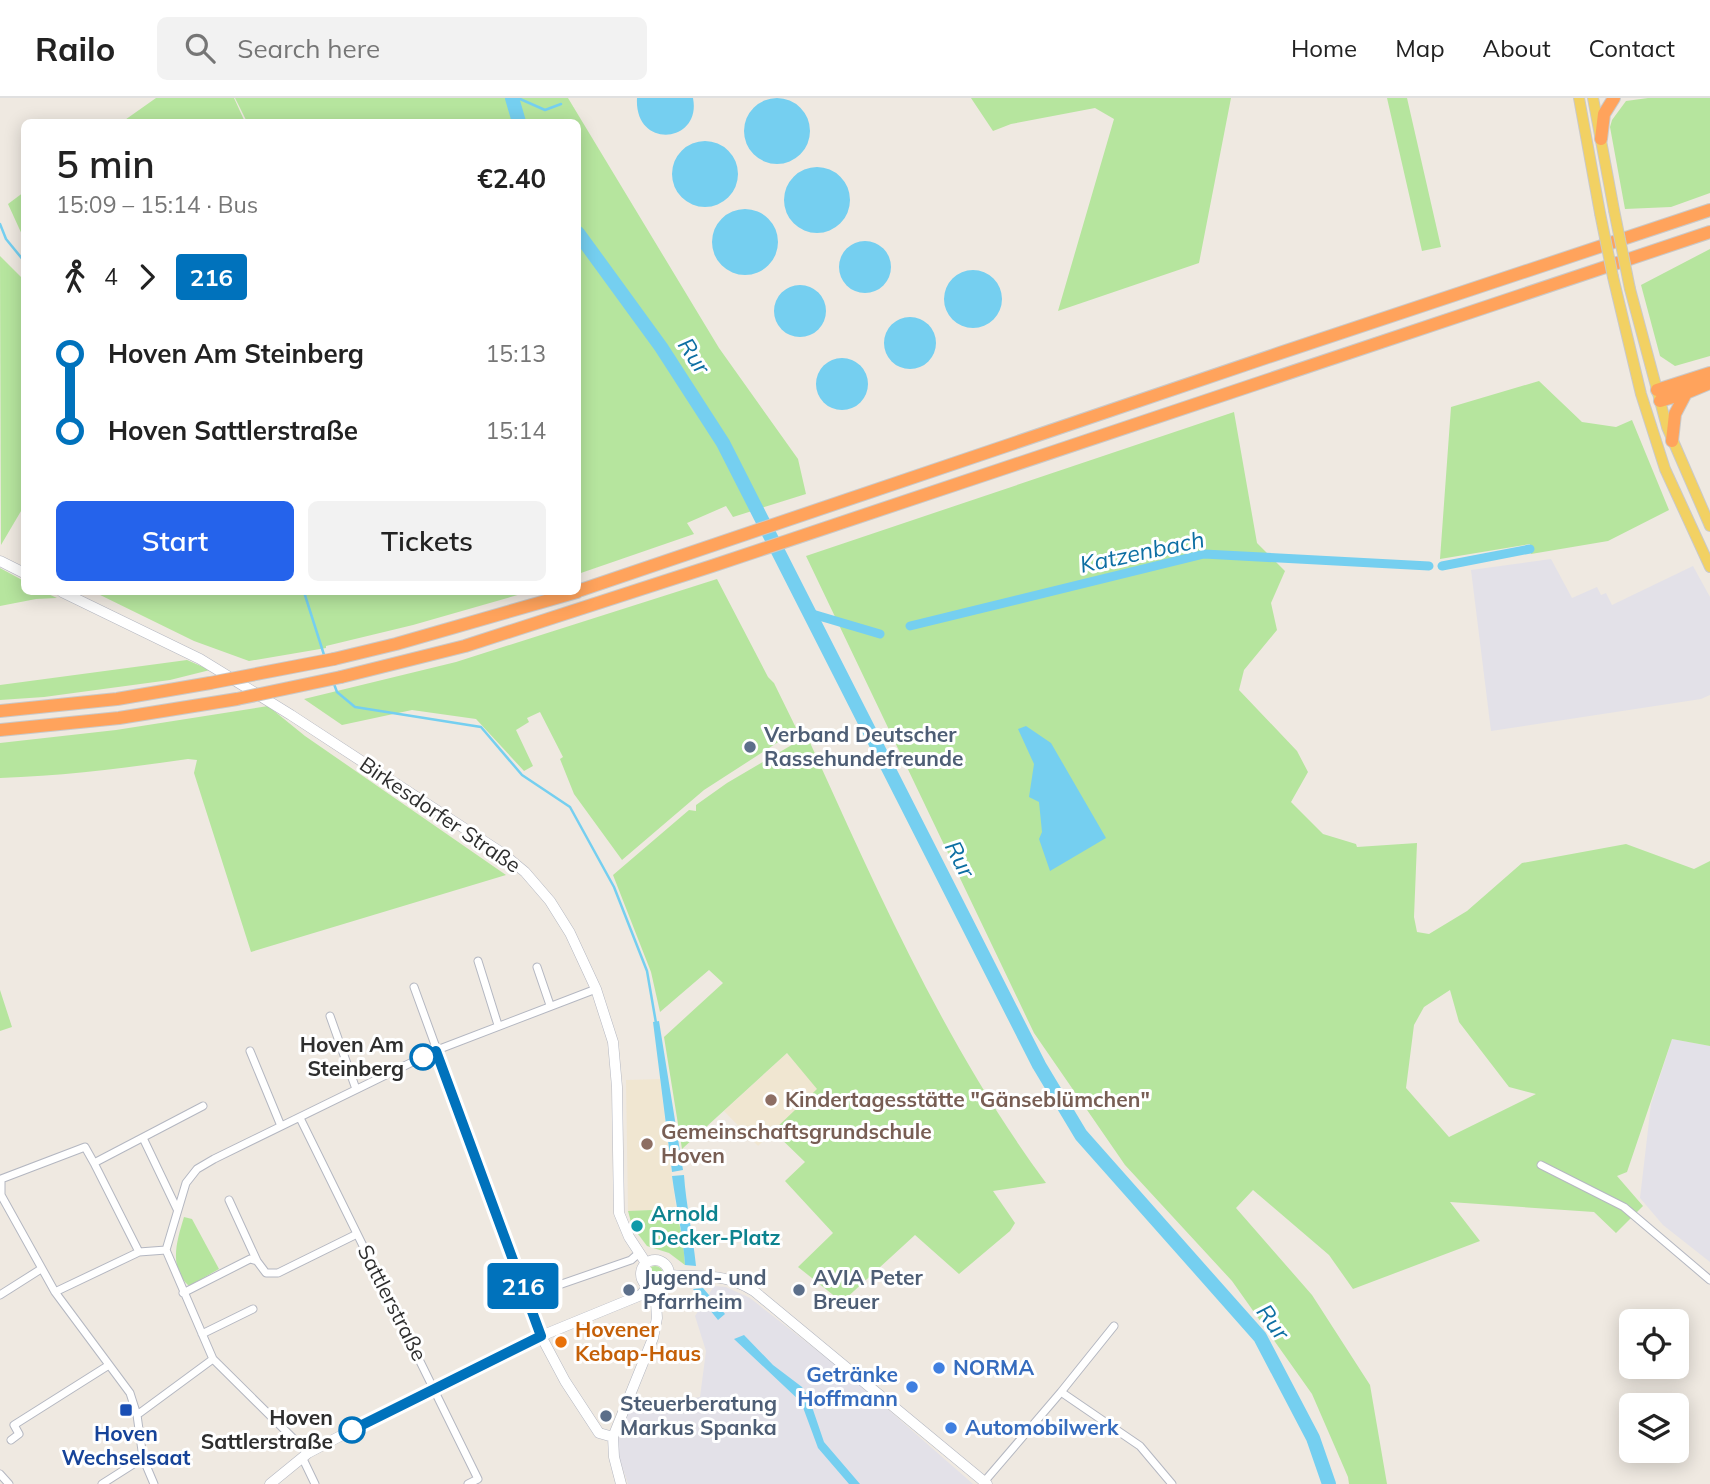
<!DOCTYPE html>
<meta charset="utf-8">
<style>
body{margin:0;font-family:Mulish,sans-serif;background:#f2f2f2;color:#222;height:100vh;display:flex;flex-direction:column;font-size:26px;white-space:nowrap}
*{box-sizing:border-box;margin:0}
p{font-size:23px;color:#767676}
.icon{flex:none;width:38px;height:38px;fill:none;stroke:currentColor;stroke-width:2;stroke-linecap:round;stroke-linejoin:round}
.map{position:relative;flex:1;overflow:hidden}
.panel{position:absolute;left:21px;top:21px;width:560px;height:476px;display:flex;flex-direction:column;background:#fff;border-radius:10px;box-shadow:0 4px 18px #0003}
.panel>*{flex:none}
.badge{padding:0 14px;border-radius:5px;font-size:24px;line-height:46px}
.buttons{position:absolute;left:1619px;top:1211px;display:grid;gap:14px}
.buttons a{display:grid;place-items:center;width:70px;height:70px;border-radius:10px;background:#fff;box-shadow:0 4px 18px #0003;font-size:35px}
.map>.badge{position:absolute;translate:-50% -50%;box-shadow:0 0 0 4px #fff}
.legs{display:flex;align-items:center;gap:10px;height:77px;padding:0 35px;font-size:23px}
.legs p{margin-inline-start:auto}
.overview{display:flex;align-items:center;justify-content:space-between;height:119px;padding:0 35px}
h1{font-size:38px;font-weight:600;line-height:52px}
.action{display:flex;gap:14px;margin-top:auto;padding:14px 35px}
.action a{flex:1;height:80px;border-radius:10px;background:#2563eb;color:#fff;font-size:28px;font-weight:600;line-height:80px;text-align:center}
.action a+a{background:#f2f2f2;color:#222}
ul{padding:0 35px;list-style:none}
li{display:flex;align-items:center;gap:24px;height:77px;font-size:26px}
li i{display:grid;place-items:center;width:10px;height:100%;margin:0 9px;background:currentColor}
li i::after{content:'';width:18px;height:18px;margin:-9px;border:5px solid;border-radius:50%;background:#fff}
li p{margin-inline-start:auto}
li:first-child i{background:linear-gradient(#0000 50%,currentColor 0)}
li:last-child i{background:linear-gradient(currentColor 50%,#0000 0)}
header{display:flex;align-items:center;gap:42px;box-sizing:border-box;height:98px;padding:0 35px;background:#fff;border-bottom:2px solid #e0e0e0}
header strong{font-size:33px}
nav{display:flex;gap:38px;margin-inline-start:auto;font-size:24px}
.search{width:490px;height:63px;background:#f2f2f2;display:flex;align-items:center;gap:18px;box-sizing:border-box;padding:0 24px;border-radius:10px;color:#767676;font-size:26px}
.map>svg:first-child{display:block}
</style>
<header>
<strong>Railo</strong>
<div class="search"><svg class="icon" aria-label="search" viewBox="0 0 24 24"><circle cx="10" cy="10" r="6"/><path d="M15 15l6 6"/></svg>Search here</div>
<nav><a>Home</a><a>Map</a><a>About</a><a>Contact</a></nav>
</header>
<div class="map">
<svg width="1710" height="1386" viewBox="0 0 1710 1386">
<rect width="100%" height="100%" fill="#efe9e1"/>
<path fill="#e3e1e8" d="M1551,461l21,39 25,-11 4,8 5,-2 6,12 81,-39 17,31v98l-9,4 -210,32 -20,-161z
M1672,941l38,7v216l-47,-37 -23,-27 11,-94z
M714,1188l12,1 24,11 101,79 122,107h-345l-9,-27 -1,-17 12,-31 70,-12 6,-46 -11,-35z"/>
<path fill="#f0e6d1" d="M787,955l31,36 -60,57 -34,-35z
M660,981l16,130 -48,2 -2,-131z"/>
<path fill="#b6e59e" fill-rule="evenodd" d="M156,0h78l11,24h-123z
M235,0h333l151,250 79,111 8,35 -73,23 -7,-11 -39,17 7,11 -116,40v-452h-331z
M971,0h260l-32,165 -141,48 56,-192 -19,-11 -84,16 -18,7z
M1387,0h20l34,149 -19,4z
M1648,0h62v95l-39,14 -46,2 -15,-82 2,-7 14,-19z
M24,94v47l-16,-35z
M1710,151v107l-35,10 -15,-10 -19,-71z
M0,158l24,24v226l-23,39z
M1539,283l43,41 34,5 16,-7 37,90 -61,31 -77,13 -1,-10 -90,15 11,-152z
M1234,314l23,131 28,28 -14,32 6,27 -33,40 -5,20 58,61 11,21 -17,30 32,32 33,10 1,3 60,-4 -3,74 3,15 12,2 38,-23 55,-48 104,-19 68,25 16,-8v185l-38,-7 -45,133 -10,4 26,30 -27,27 -22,-21 -144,-10 30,39 -127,48 -24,-34 -76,-65 -17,18 76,87 58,90 17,99h-38l-1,-7 -36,-83 -80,-113 -107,-116 -91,-132 -228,-477zM1450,892l9,32 50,65 27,7 -87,43 -43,-49 8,-63 10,-18z
M0,470l24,13v11h20l13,6 -21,1 -36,7z
M717,481l51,98 6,6 23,47 -93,60 -82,70 -48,-66 -14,-35 3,-2 -23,-45 -13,6 2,4 -13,8 17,36 -9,5 -48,-52 -64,-9 -70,15 -38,-26 152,-37z
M94,494h434l-115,33 -87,21v2l-77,13 -55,-20z
M187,562l23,10 -40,10 -126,17 -44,3v-15z
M268,608l37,30 201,139 -255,77 -57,-179 3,-13 -9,-1c-62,9 -125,17 -188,19v-35l116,-13z
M807,638c70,154 138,310 239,447l-53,8 22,32 -5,8 -51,43 -44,-39 -73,67 -44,-35 35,-34 -48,-52 20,-19 -32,-31 44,-42 -30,-36 -105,96 -18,-112 59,-54 -14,-13 -49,42 -9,-40 -38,-97 76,-65 7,1v-6l31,-22z
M0,892l12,37 -12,4z
M676,1111l7,32 2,24 -16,-12 -22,-7 -15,-20 -4,-15z
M184,1119l8,2 27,50 -30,17c-21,-18 -12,-46 -5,-69z
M647 1176a8 8 0 1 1 16 0a8 8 0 1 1-16 0Z"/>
<path fill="#75cff0" d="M637,0h56c9,46 -59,52 -56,0z
M744 33a33 33 0 1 1 66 0a33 33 0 1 1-66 0Z
M672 76a33 33 0 1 1 66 0a33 33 0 1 1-66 0Z
M784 102a33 33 0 1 1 66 0a33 33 0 1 1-66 0Z
M712 144a33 33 0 1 1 66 0a33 33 0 1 1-66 0Z
M839 169a26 26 0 1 1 52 0a26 26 0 1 1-52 0Z
M944 201a29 29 0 1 1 58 0a29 29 0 1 1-58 0Z
M774 213a26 26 0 1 1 52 0a26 26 0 1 1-52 0Z
M884 245a26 26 0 1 1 52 0a26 26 0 1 1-52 0Z
M816 286a26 26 0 1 1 52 0a26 26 0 1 1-52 0Z
M1026,628l25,17 55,95 -56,33 -11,-32 3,-7 -3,-30 -10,-5 5,-33 -16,-35z
M659,923l24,149 -11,2 -19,-150z
M684,1077c2,30 9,60 12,91l-11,-1c-2,-30 -9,-59 -13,-89z
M703,1190l22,26 -7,6 -25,-31z
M744,1237l29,30 29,22 7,11 15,44 36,42h-11l-31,-36 -17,-46 -67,-63z"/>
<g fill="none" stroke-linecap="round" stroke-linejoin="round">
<path stroke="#75cff0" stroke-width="2.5" d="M518,0l27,12 16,-6
M0,126l6,15 18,22
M304,494l21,66
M334,586l3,8 18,15 126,20 41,48 48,32 44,80 33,84 9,52"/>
<path stroke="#75cff0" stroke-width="9" d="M1442,468l88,-17
M809,515l71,21
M910,528l294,-72 225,12"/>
<path stroke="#75cff0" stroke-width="14" d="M512,0l7,24
M578,135l83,114 62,96 316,622 42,70 179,202 53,101 16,46"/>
<defs>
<path id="street" d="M478,863l20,64
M537,869l13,38
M414,889l127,349
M330,918l26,73
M250,953l31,75
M300,1020l178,361 -10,5
M143,1040l34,71
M94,1065l-9,-16 -84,32v16l54,97 75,101 7,22 6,43 11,26
M1541,1067l83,42 86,73
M229,1102l28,61 9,12h12l79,-39
M139,1154l-45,-89 109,-57
M55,1194l84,-40 27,-2
M183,1195l67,-34 7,2
M0,1197l41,-26
M527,1198l104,-36 8,-7
M202,1236l51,-25
M1061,1294l53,-66
M137,1317l76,-56
M11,1342l8,-6 -5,-9 95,-60
M308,1355l-95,-94 -47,-109 20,-67 11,-14 17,-10 223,-109 159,-61
M303,1361l12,25
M0,1376l9,10
M984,1384l77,-90 79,54 32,38
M102,1386l41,-26"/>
<path id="secondary" d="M0,463l24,12
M62,494l138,67 91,56 211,138 23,19 25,29 20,32 26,56 17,53 4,45 2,126 10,24 17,26
M641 1176a14 14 0 1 1 28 0a14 14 0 1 1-28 0Z
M669,1177c34,3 54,-3 85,16l233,193
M541,1238l24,45 34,52 14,4
M270,1386l38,-31 82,-43 151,-74 100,-41 7,-9
M621,1386l-7,-27 -1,-20 40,-99 4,-20 -2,-30"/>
<path id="primary" d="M1579,0l21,115
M1593,0l21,112
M1613,179l28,117 24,75 45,98
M1630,191l37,138 43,99"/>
<path id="highway" d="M1601,41l3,-25 10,-16
M1657,292l53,-17
M1660,303l26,-8 24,-10
M1672,343l3,-27 11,-21
M578,493l702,-238 430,-143
M334,561l62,-15 181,-52
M341,579l124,-31 247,-80 998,-334
M0,613l117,-12 93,-16
M0,632l119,-12 118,-19"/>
</defs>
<use href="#street" stroke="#b4b7c1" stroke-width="9"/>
<use href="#secondary" stroke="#b4b7c1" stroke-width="11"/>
<use href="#primary" stroke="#c9c9c9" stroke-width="12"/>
<use href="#highway" stroke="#c9c9c9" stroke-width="14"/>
<use href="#street" stroke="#fff" stroke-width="7"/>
<use href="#secondary" stroke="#fff" stroke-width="10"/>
<use href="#primary" stroke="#f2d163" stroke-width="10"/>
<use href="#highway" stroke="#ffa35c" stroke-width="12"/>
<defs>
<path id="primary-bridge" d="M1614,112l16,79
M1600,115l13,64"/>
<path id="highway-bridge" d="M210,585l124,-24
M237,601l104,-22"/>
</defs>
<use href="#primary-bridge" stroke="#c9c9c9" stroke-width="12" stroke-linecap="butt"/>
<use href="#highway-bridge" stroke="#c9c9c9" stroke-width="14" stroke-linecap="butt"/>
<use href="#primary-bridge" stroke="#f2d163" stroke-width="10"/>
<use href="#highway-bridge" stroke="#ffa35c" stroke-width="12"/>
</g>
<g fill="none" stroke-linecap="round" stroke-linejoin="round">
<defs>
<path id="line-1" d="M352,1332l189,-94 -105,-285 -13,6"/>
</defs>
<use href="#line-1" stroke="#fff" stroke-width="16"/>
<use href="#line-1" stroke="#0072bc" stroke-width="10"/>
</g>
<g fill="#5c6f8a" stroke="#fff" stroke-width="2.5">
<circle cx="750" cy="649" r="7"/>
<circle cx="629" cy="1192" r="7"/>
<circle cx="799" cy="1192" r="7"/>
<circle cx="606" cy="1318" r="7"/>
</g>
<g fill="#fff" stroke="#0072bc" stroke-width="3.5">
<circle cx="423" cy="959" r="12"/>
<circle cx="352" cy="1332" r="12"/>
</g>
<g fill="#8d6e63" stroke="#fff" stroke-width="2.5">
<circle cx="771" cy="1002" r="7"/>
<circle cx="647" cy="1046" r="7"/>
</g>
<circle fill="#0f9aa8" stroke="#fff" stroke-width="2.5" cx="637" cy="1128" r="7"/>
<circle fill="#e8710a" stroke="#fff" stroke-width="2.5" cx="561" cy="1244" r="7"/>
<g fill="#3f7fe0" stroke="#fff" stroke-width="2.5">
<circle cx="939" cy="1270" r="7"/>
<circle cx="912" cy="1289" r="7"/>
<circle cx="951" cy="1330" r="7"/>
</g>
<rect fill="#1a4fb4" stroke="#fff" stroke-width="2.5" x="119" y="1305" width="14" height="14" rx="3.5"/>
<g text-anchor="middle" stroke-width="6" stroke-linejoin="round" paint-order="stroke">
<g font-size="21" font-weight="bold" fill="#4e5e75" stroke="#fff" text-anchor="start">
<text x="764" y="644">Verband Deutscher<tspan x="764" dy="24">Rassehundefreunde</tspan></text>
<text x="643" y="1187">Jugend- und<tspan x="643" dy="24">Pfarrheim</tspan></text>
<text x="813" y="1187">AVIA Peter<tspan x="813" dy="24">Breuer</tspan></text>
<text x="620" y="1313">Steuerberatung<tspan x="620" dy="24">Markus Spanka</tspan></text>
</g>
<g font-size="21" fill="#2e2e2e" stroke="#fff">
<text transform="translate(440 717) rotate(34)" y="7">Birkesdorfer Straße</text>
<text transform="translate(392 1205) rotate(63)" y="7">Sattlerstraße</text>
</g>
<g font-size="21" font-weight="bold" fill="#2e2e2e" stroke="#fff" text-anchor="end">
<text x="404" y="954">Hoven Am<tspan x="404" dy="24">Steinberg</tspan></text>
<text x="333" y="1327">Hoven<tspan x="333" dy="24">Sattlerstraße</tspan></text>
</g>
<g font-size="21" font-weight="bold" fill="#785e54" stroke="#fff" text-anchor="start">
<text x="785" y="1009">Kindertagesstätte "Gänseblümchen"</text>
<text x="661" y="1041">Gemeinschaftsgrundschule<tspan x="661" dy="24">Hoven</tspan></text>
</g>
<g font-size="21" font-weight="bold" fill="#0d838f" stroke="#fff" text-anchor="start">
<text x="651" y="1123">Arnold<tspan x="651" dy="24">Decker-Platz</tspan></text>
</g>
<g font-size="21" font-weight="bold" fill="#c56008" stroke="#fff" text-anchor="start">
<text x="575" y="1239">Hovener<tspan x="575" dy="24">Kebap-Haus</tspan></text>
</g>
<g font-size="21" font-weight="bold" fill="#366cbe" stroke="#fff" text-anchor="start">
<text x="953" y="1277">NORMA</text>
<text x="898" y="1284" text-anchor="end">Getränke<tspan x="898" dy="24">Hoffmann</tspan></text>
<text x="965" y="1337">Automobilwerk</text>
</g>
<g font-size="21" font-weight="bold" fill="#164399" stroke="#fff">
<text x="126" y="1343">Hoven<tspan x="126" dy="24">Wechselsaat</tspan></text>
</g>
<g font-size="23" font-style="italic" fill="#0d6fa3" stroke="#fff">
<text transform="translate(694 258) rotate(57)" y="8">Rur</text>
<text transform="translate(1142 454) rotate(-12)" y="8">Katzenbach</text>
<text transform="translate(960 761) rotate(63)" y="8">Rur</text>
<text transform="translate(1273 1224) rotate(54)" y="8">Rur</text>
</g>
</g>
</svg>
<div class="buttons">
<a><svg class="icon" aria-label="locate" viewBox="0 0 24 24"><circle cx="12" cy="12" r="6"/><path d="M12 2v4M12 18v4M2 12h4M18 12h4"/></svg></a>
<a><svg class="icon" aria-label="layers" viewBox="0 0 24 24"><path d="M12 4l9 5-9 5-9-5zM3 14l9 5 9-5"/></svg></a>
</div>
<b class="badge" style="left:523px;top:1188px;background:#0072bc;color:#fff">216</b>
<section class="panel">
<div class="overview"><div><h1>5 min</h1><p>15:09 – 15:14 · Bus</p></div><b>€2.40</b></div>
<div class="legs"><svg class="icon" aria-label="walk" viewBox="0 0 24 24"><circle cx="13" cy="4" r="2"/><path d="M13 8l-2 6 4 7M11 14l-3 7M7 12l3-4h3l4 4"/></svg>4<svg class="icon" aria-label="forward" viewBox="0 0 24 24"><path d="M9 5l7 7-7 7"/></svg><b class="badge" style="background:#0072bc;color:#fff">216</b></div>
<ul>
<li><i style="color:#0072bc"></i><b>Hoven Am Steinberg</b><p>15:13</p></li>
<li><i style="color:#0072bc"></i><b>Hoven Sattlerstraße</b><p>15:14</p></li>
</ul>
<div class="action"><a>Start</a><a>Tickets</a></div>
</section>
</div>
